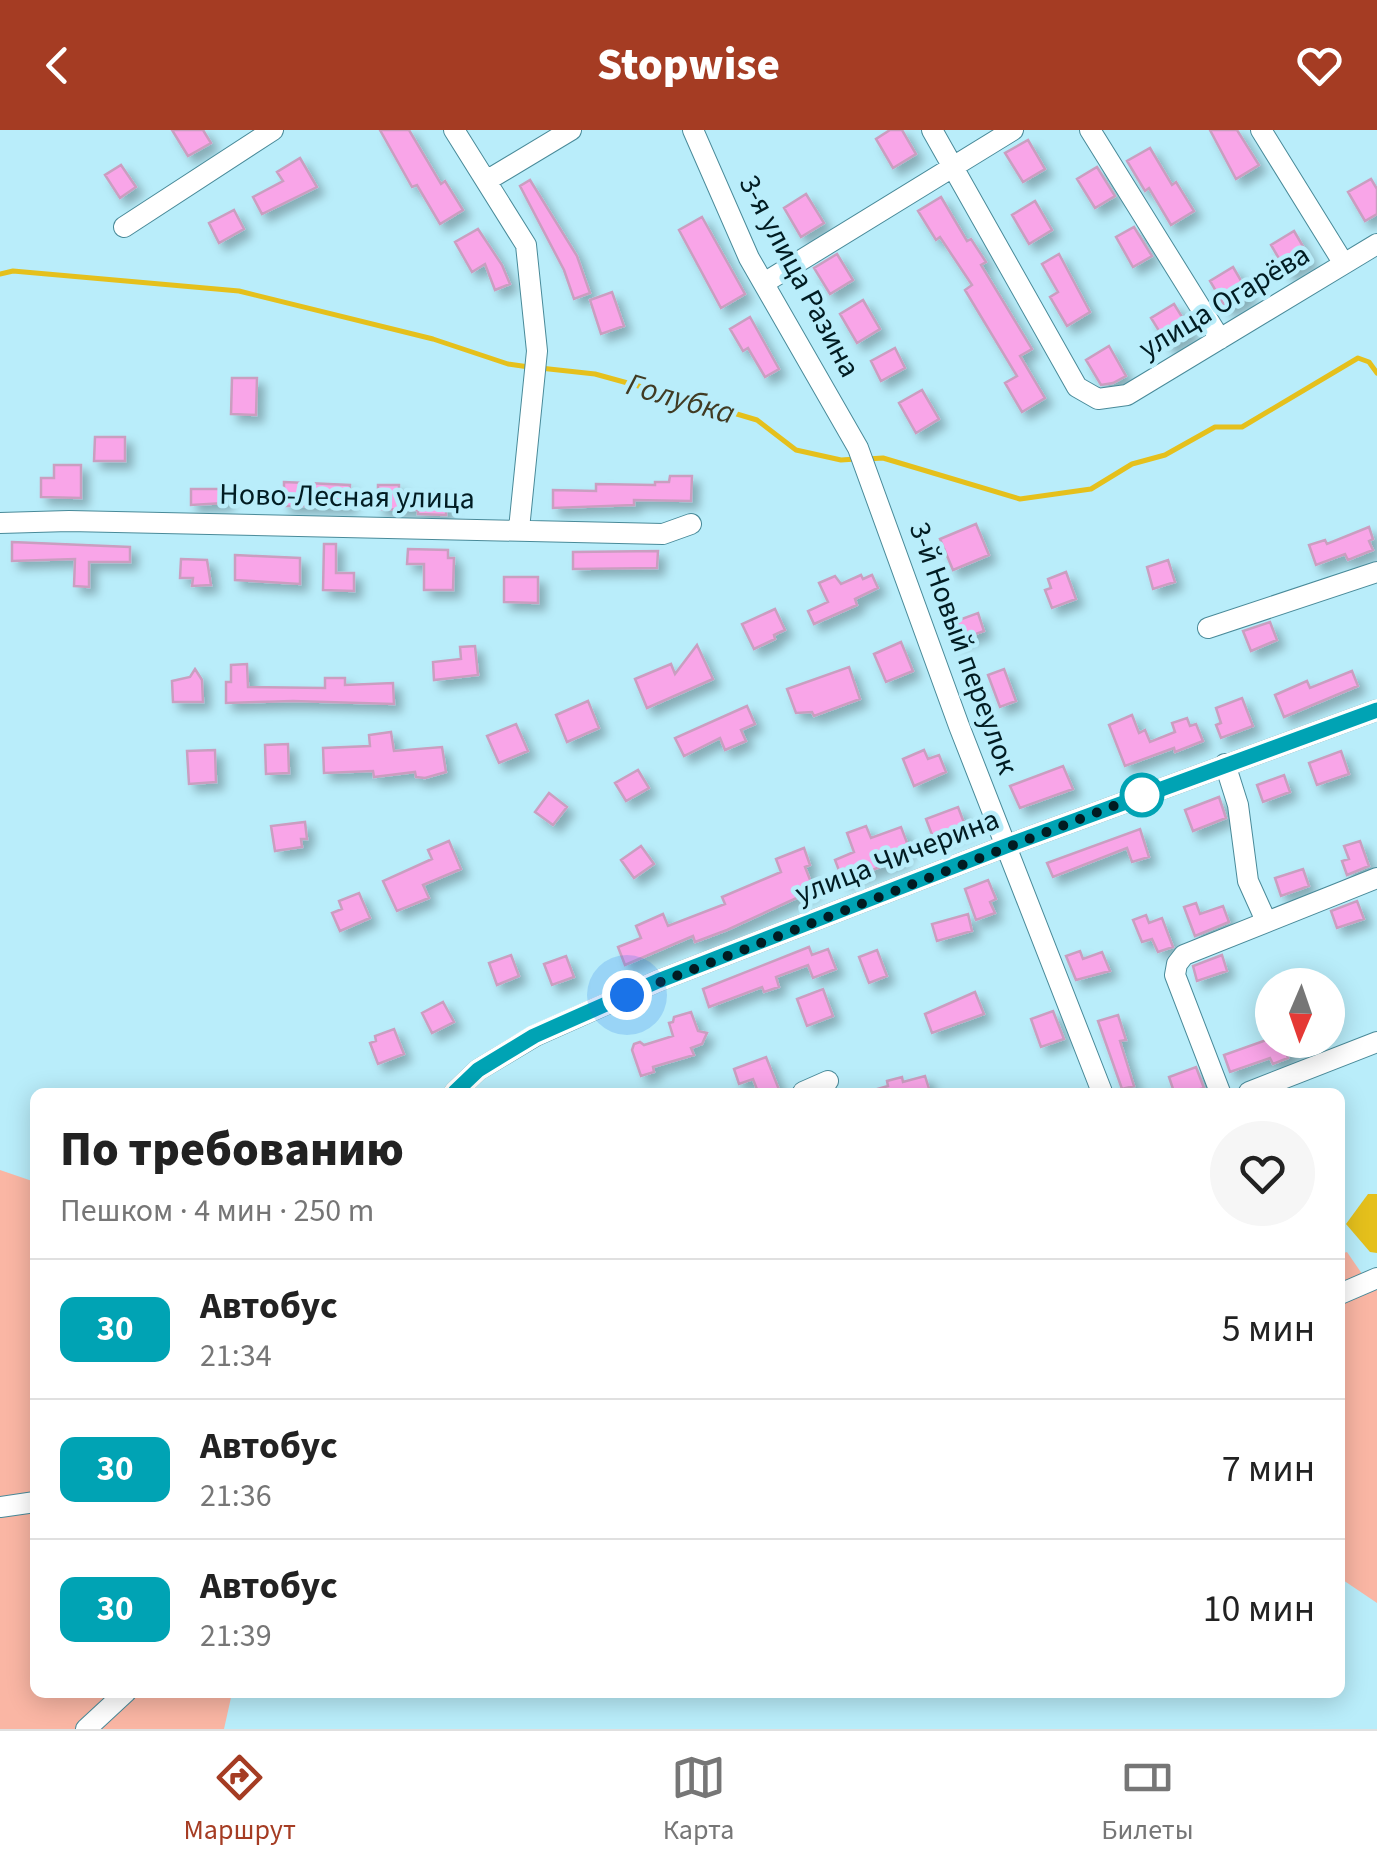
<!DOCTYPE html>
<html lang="ru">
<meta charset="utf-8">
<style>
body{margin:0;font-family:"Source Sans 3",sans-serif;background:#f6f6f6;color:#222;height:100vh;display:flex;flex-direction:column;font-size:38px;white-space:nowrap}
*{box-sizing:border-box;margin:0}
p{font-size:32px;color:#767676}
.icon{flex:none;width:55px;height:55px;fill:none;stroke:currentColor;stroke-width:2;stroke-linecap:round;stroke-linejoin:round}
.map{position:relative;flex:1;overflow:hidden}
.side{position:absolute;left:30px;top:958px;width:1315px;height:610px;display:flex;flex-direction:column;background:#fff;border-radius:15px;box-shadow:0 5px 25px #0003}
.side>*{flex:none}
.badge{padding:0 20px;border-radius:15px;font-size:35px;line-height:65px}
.needle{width:65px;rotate:182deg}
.tools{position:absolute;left:1255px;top:838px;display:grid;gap:20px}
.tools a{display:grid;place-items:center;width:90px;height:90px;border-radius:50%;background:#fff;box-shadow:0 5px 25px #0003;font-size:50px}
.you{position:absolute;width:50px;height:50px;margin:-25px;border:8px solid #fff;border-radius:50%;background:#1a73e8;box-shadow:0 0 0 15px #1a73e833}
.map>.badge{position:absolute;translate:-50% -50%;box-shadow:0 0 0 5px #fff}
.round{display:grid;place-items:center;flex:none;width:105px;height:105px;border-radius:52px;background:#f6f6f6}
.head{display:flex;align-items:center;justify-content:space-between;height:170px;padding:0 30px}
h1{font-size:48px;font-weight:800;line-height:75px}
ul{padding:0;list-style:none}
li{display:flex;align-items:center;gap:30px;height:140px;padding:0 30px;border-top:2px solid #e0e0e0}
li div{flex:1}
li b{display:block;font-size:38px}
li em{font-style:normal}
li .badge{min-width:110px;font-weight:700;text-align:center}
header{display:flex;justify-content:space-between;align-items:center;height:130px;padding:0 30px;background:#a53c23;color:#fff;font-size:45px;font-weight:800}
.dock{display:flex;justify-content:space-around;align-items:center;height:140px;border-top:2px solid #e0e0e0;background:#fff;font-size:28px;color:#767676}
.dock a{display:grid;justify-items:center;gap:5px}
.dock .current{color:#a53c23}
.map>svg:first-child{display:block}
</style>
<header><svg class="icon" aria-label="back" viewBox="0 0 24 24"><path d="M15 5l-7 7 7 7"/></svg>Stopwise<svg class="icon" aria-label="heart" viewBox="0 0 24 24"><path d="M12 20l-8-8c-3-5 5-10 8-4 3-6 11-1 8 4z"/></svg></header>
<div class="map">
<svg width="1377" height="1599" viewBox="0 0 1377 1599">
<defs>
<filter id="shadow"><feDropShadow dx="7" dy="7" stdDeviation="5" flood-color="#0004"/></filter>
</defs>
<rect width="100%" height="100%" fill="#b9edfa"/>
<path fill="#fab6a4" d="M0,1040l35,12v510l197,1 -8,36h-224z
M1347,1122l22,32h8v319l-37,-25v-324z"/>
<path fill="#e5c01c" d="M1368,1064h9v59l-7,-1 -24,-28z"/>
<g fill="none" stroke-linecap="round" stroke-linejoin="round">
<path stroke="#e5c01c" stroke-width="5" d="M0,144l13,-3 226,20 194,48 75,25 21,3
M540,238l55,6 98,27 64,19 39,30 45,10 15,-1
M867,329l16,-1 137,41 71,-10 41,-25 33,-9 50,-28h27l116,-69 11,4 8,11"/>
</g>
<path fill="#f9a5e8" stroke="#ca9ec0" stroke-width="2.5" filter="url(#shadow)" d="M172,0h31l8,13 -23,13z
M380,0h29l32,54 4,-3 18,29 -23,14 -23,-39 -5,2z
M890,0h12l14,24 -23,14 -17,-29z
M1210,0h27l22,35 -23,14z
M1028,10l17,29 -22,13 -18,-29z
M1150,18l22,37 4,-3 18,29 -23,14 -22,-37 -4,3 -18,-30z
M300,28l17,29 -55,27 -9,-17 30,-16 -6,-9z
M121,35l15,22 -16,11 -15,-23z
M1097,37l18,29 -20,12 -18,-29z
M1371,49l6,10v25l-12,7 -17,-29z
M530,50l47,76 13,37 -16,6 -10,-29 -44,-84z
M806,64l18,29 -23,14 -17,-29z
M941,67l26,44 4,-2 15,23 -5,3 51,84 -12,7 25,42 -23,14 -17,-29 12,-7 -52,-86 7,-5 -32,-48 -4,3 -18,-29z
M1035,71l17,29 -23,14 -17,-29z
M234,80l10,19 -25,14 -10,-20z
M702,87l43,77 -24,14 -42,-78z
M1134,97l18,29 -19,11 -17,-30z
M478,99l24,36 8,19 -15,6 -10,-26 -13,8 -17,-30z
M1294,101l17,29 -23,14 -17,-29z
M837,124l16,26 -23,14 -16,-26z
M1059,124l31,58 -23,14 -17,-29 8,-5 -16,-28z
M1233,137l17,29 -23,14 -17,-29z
M612,162l12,34 -23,8 -11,-34z
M863,170l17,29 -23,14 -17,-29z
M1174,174l18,29 -23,14 -18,-29z
M750,187l29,52 -14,8 -17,-29 -5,3 -13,-22z
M1109,216l17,30 -13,7 -12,2 -15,-25z
M895,218l10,20 -24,13 -10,-20z
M232,248h25l-1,37 -25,-1z
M922,260l17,29 -23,14 -17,-30z
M95,307h30v24h-31z
M54,335h27v33l-40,-1v-19h13z
M670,346h22l-1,25 -57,-1v5l-81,3v-18l43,1v-7l59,1v-3h14z
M284,352l66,3 -1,21h-65z
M378,355h21v6l47,1v23l-28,-1v-4l-40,-1z
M191,359h37l-3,14 -34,2z
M976,394l13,31 -36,15 -13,-31z
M1369,397l4,12 -4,2 4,9 -25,10 -3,-6 -29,11 -7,-20 16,-5 2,4z
M12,412l118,5v15h-41v25l-15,-1 1,-27 -63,2z
M324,414h12v29h18v18l-31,-1z
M408,419l40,1v8h6l-1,32h-29v-26h-17z
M658,421l-1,17 -84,1v-17z
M235,425l65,3v26l-65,-4z
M181,429l26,1 4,25 -19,1 1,-8h-13z
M1168,430l7,22 -22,7 -6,-22z
M1066,442l10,27 -24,9 -7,-18 6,-2 -3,-9z
M861,445l2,4 9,-4 6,13 -23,11 2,6 -43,19 -6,-13 20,-9 -9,-19 16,-7 6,8z
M504,447h34v26l-34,-1z
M775,479l10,21 -11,5 1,4 -21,10 -12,-25z
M978,483l6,18 -30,11 -6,-18z
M1270,492l7,18 -26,11 -8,-20z
M901,512l12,29 -27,11 -12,-28z
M697,515l16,34 -66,29 -12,-29 36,-15 4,10z
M475,516l3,29 -44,5 -1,-18 28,-3 -1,-12z
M247,534l1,23 77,1v-10h20v7l48,-2 1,21 -101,-3 -67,2v-21h5v-17z
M849,537l11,32 -46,17 -2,-4 -16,1 -9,-24z
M195,539l7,11 1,22h-30l-1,-21 18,-4z
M1004,539l12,32 -16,6 -12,-32z
M1352,541l6,15 -74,31 -9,-22 32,-14 3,7z
M1242,568l11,28 -32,12 -5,-13 5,-2 -5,-15z
M588,571l11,27 -32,14 -11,-27z
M747,576l8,18 -14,6 5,11 -21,9 -5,-12 -36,18 -9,-18z
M1132,585l7,18 6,-3 5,12 25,-10 -3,-9 15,-5 3,8 6,-2 7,17 -28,11 -1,-4 -49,18 -16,-41z
M516,594l12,27 -29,12 -12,-27z
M391,602l3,19 48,-4 4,25 -21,6 -9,-1 -1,-5 -41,5 -1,-6 -49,2 -1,-25 47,-2 -1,-11z
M288,614l1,29 -23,1 -1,-29z
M215,620l1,32 -27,2 -2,-33z
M924,620l4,9 11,-4 7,17 -32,14 -11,-27z
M1341,621l8,23 -32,11 -8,-22z
M1063,636l10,23 -53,19 -10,-22z
M638,640l11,18 -23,13 -11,-18z
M1284,645l6,17 -27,10 -6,-17z
M549,663l18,14 -14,18 -18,-13z
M1219,667l7,21 -33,13 -8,-21z
M958,677l8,21 -32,12 -8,-21z
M305,692l2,17h-6l1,8 -27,4 -4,-25z
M866,696l5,12 30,-11 8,21 -8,3 3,7 -61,23 -8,-21 19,-8 -7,-19z
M1140,699l9,28 -17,5 -5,-14 -74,29 -6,-14z
M449,711l12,28 -38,16 6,13 -32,13 -14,-30 49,-22 -4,-9z
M1360,711l9,25 -22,9 -5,-14 7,-2 -5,-13z
M641,716l13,18 -20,14 -13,-18z
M804,718l6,17 -5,2 9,23 -87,40 -32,12 -2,-6 -68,29 -7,-18 23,-9 -5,-12 27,-12 5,12 57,-22 -3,-7 59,-25 -5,-13z
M1303,739l6,17 -28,10 -6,-18z
M988,750l8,19 -6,3 5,11 -19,7 -11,-31z
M359,763l11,25 -30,13 -8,-18 10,-4 -3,-8z
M1357,771l7,18 -27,9 -6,-17z
M1196,773l4,11 23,-8 6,16 -34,14 -11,-29z
M968,784l4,17 -35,10 -5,-17z
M1146,785l3,8 13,-5 11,29 -15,5 -6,-13 -10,3 -9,-22z
M809,817l3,8 16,-6 8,20 -23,9 -5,-13 -32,12 3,10 -15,5 -2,-5 -53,20 -6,-18z
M877,820l10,26 -18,7 -10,-26z
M1080,821l3,8 19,-7 8,19 -34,9 -10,-24z
M511,825l8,21 -22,9 -8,-22z
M1222,825l5,16 -30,10 -4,-15z
M566,826l8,21 -22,8 -8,-21z
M823,859l10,27 -26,10 -10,-27z
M975,862l9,22 -52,19 -7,-19z
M443,872l11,20 -22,11 -10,-20z
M1053,881l11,28 -23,8 -10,-28z
M691,882l7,19 9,2 -5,11 -11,4 3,7 -41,12 1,5 -13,4 -9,-26 2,-6 6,-2 4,3 29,-9 -4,-13 4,-1 1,-5z
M1118,885l8,25 -6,1 14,45 -12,3 -24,-68z
M394,899l10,25 -26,10 -8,-21 6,-2 -1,-5z
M1272,908l45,3 -31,12 2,5 -15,6 -3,-6 -40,14 -6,-17z
M766,927l14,35h-22l-5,-13 -14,5 -5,-15z
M1196,937l8,21 -14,4h-16l-5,-15z
M925,946l5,16h-52l-1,-3 11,-3 -1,-5 15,-4 1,5z"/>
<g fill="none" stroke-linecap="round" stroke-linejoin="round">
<defs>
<path id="minor" d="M454,0l72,115 11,106 -18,178
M693,0l56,128 109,190 101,278 143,366
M932,0l145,257 21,12 29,-4 250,-151
M1090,0l130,209
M1261,0l83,134
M486,51l85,-51
M124,97l149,-97
M764,153l249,-153
M0,393l69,-2 594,13 28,-10
M1208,498l169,-56
M1225,634l13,41 10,76 18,40
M455,962l23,-22 57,-34 123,-55 348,-135 371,-136
M803,962l25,-11
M1220,962l-45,-117 2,-11 7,-9 193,-77
M1249,962l128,-50
M1340,1164l37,-16
M0,1377l35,-5
M86,1599l40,-37"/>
</defs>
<use href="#minor" stroke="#498a99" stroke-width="22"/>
<use href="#minor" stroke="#fff" stroke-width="20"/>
</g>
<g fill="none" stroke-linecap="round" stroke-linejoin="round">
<defs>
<path id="line" d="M455,962l23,-22 56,-34 124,-55 348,-135 371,-136"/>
</defs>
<use href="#line" stroke="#fff" stroke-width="22"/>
<use href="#line" stroke="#00a3b4" stroke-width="15"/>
<path stroke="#011c22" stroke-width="10" stroke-dasharray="0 18" d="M627,865l515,-200"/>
</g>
<circle fill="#fff" stroke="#00a3b4" stroke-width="5" cx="1142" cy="665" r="20"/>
<g text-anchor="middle" stroke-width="9" stroke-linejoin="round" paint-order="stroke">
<g font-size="30" fill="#011c22" stroke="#b9edfa">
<text transform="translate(800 146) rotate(62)" y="10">3-я улица Разина</text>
<text transform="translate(1224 171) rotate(-31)" y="10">улица Огарёва</text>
<text transform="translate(347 366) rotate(1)" y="10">Ново-Лесная улица</text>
<text transform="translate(964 518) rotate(70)" y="10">3-й Новый переулок</text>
<text transform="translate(897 726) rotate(-21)" y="10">улица Чичерина</text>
</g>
<g font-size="32" font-style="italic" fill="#413b23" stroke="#b9edfa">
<text transform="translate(681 268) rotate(16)" y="11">Голубка</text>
</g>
</g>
</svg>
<div class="tools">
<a><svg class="needle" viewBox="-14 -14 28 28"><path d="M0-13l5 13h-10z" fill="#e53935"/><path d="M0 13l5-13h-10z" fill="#767676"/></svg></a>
</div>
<div class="you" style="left:627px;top:865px"></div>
<section class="side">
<div class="head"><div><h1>По требованию</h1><p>Пешком · 4 мин · 250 m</p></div><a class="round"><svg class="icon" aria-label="heart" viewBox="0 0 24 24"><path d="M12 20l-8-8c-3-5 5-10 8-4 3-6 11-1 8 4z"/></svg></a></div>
<ul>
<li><span class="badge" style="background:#00a3b4;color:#fff">30</span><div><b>Автобус</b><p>21:34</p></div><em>5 мин</em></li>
<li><span class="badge" style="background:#00a3b4;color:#fff">30</span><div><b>Автобус</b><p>21:36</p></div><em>7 мин</em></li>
<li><span class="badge" style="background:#00a3b4;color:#fff">30</span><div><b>Автобус</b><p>21:39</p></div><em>10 мин</em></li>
</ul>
</section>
</div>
<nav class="dock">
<a class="current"><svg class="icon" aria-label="directions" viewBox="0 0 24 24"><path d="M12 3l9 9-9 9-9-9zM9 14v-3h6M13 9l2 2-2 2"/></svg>Маршрут</a>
<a><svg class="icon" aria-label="map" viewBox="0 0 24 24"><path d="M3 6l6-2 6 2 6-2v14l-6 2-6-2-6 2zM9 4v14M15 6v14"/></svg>Карта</a>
<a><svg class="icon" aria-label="tickets" viewBox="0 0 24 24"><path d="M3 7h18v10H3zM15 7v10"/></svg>Билеты</a>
</nav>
